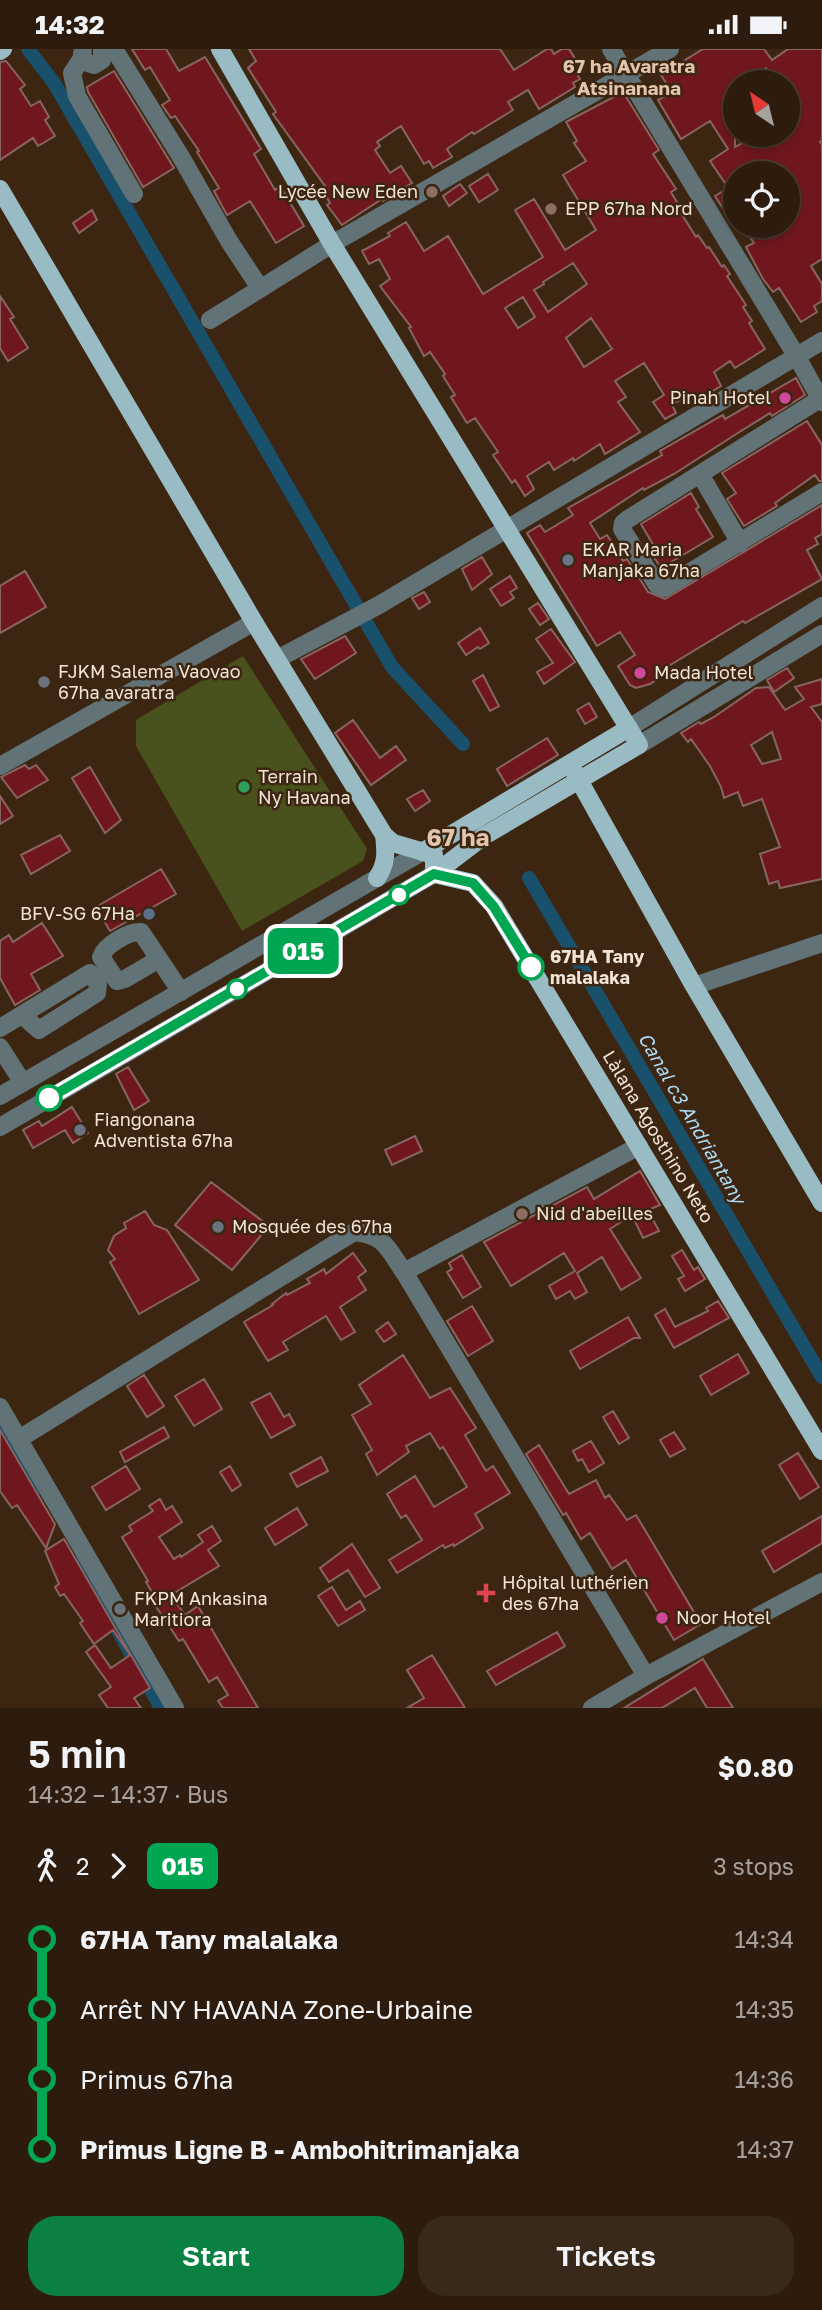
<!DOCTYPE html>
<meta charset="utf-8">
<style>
body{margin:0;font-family:"Golos Text",sans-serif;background:#39291b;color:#f1f3f6;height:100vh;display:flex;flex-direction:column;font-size:26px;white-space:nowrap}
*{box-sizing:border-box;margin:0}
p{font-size:23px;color:#a7a19d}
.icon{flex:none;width:38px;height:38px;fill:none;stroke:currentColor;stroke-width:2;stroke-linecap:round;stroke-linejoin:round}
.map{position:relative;height:1659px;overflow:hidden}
.side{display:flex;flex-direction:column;background:#2d1c0d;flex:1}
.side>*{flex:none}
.badge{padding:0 14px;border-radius:10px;font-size:24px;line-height:46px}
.needle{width:46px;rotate:325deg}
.tools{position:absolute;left:723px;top:21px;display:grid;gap:14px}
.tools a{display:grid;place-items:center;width:77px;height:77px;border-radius:50%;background:#2d1c0d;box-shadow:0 4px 10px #0003,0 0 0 2px #483a2e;font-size:35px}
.map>.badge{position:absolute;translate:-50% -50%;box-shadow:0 0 0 4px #fff}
.legs{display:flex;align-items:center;gap:10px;height:77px;padding:0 28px;font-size:23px}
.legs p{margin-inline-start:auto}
.overview{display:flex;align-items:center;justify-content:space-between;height:119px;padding:0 28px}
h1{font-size:38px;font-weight:600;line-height:52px}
.primary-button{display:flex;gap:14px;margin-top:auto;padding:14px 28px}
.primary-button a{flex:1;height:80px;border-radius:28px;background:#0b8043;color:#fff;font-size:28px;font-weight:600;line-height:80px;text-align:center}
.primary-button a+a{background:#39291b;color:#f1f3f6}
ul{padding:0 28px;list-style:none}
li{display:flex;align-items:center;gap:24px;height:70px;font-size:26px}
li i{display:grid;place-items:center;width:10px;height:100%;margin:0 9px;background:currentColor}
li i::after{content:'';width:18px;height:18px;margin:-9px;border:5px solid;border-radius:50%;background:#2d1c0d}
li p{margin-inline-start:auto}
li:first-child i{background:linear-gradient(#0000 50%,currentColor 0)}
li:last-child i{background:linear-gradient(currentColor 50%,#0000 0)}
.status{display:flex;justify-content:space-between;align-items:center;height:49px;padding:0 35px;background:#2d1c0d;direction:ltr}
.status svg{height:19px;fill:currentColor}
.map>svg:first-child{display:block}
</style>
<div class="status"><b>14:32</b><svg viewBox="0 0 49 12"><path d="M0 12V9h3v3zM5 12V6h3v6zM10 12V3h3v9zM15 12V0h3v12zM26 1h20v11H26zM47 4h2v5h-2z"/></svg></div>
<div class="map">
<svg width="822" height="1659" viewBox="0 0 822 1659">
<rect width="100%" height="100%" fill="#3c2611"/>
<path fill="#49521c" d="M243,607l124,193 -4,12 -121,70 -106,-185v-26z"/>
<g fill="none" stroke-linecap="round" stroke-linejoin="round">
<path stroke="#19506c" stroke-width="14" d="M28,0l26,34 338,584 71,77
M529,829l293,499
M0,1382l38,57
M81,1514l80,145"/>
</g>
<path fill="#70171e" stroke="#886563" stroke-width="2" fill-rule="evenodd" d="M132,0h34l13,22 26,-14 56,92 -7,5 21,36 5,-4 24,40 -28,17 -26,-42 -23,14 -13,-24 5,-3 -22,-36 2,-1 -24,-35 -4,2 -9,-13 8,-5 -20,-33 -5,3z
M249,0h251l14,21 33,-21h4l3,5 8,-5h7l7,11 -6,4 10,15 -7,4 2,4 -36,22 -11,-19 -20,12 5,8 -39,24 -2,-2 -25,17 5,8 -19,11 -4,-7 -5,3 -23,-38 -24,16 3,4 -5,4 15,23 11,-7 11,17 -29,18 -1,-2 -40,26 -15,-20 3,-2 -9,-15 4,-2 -52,-72 3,-2 -28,-44 8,-7z
M703,0h61l8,11 16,-11h34v91l-2,2 2,3v114l-11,7 11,18v17l-8,5 3,6 -16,10 -22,-34 -6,4 -10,-13 -17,-32 8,-4 -12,-17h46v-53h-53v3l-10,7 -15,-22 18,-12 -18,-28 -29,18 -23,-39 11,-6 -5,-6 4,-2 -7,-11zM766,19l11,14h11v6l11,15 -5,4 2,3 -8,5v20h-31l-22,12v-65h10z
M6,12l19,24 -5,4 11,17 9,-5 9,16 -4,3 10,16 -17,10 -5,-8 -33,22v-98z
M114,22l60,97 -31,19 -55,-95 -1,-5z
M623,43l36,58 -6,4 23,35 -5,3 10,17 -2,1 17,27 2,-2 9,13 2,-1 13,20 2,-2 6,9 -3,2 19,29 -3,2 9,14 -3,2 16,26 -30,19 -5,-7 -16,11 7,14 -26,15 -4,-8 -19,12 4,8 -11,6 -12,-17 11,-7 -20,-32 -29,18 11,16 -8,5 22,30 -35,22 -5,-10 -26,17 -1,-3 -19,12 -5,-8 -22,14 7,13 -9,7 -10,-16 -3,3 -19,-28 5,-3 -23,-34 -8,5 -16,-26 4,-2 -12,-19 2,-2 -15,-22 -6,4 -15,-28 2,-1 -31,-41 10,-7 -11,-20 -10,5 -7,-13 28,-15 -2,-3 18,-11 18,29 24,-15 35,58 60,-37 -28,-47 19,-11 31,51 31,-20 -33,-55 23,-14 -12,-18 3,-2 -11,-19zM573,214l14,21 -39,28 -14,-22 10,-6 -1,-2zM523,248l12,20 -17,11 -13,-20zM591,269l21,31 -28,18 -18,-29z
M488,125l10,16 -19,12 -10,-16z
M460,135l7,9 -18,13 -6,-10z
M735,135v43l-20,-31z
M92,161l5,10 -18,13 -6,-10z
M0,247l14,21 -4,2 18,29 -20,13 -8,-13z
M796,329l9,17 -33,21 -2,-3 -29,18 -67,43 -30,16 -1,-2 -53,35 10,16 7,-4 16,26 4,-2 21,33 17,7 157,-94v29l-7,4 3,6 -11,6 15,29 -77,44 -2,-2 -81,49 3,4 -15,10 -14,4 -6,-3 -12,-19 17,-11 -15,-23 -23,14 -70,-113 13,-8 5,7 28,-17 -5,-7 94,-53 -2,-4 63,-36 2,4z
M807,372l15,24v36h-3l-4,-6 -40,28 2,3 -33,20 -17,-27 9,-6 -14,-20z
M691,444l8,14 -3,2 17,28 -52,31 -11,-17 5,-3 -14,-24z
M482,508l10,17 -20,16 -10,-21z
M25,522l21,36 -46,26v-47z
M510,527l7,12 -7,4 4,6 -13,8 -11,-17z
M424,543l6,10 -11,7 -7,-11z
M538,554l11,16 -9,6 -11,-16z
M480,579l9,15 -9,6 -2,-2 -12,8 -8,-12z
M551,580l24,33 -31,22 -7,-12 16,-9 -17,-24z
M345,587l11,17 -41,26 -14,-20z
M787,619l7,10 -20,14 -7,-12z
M483,626l16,31 -9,5 -17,-30z
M822,630v25l-11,3 11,15v157l-42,9 -2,-7 -9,3 -9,-30 20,-7 -18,-48 -19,7 -5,-14 -14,6 -3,-11 -11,-21 -19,-27 -3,3 -7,-9 18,-11 2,2 13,-7 42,-29 13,-1 16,23 19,-11 -9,-12zM772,683l9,27 -19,5 -11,-19z
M589,654l8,14 -12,7 -8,-14z
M353,671l27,38 16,-12 10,14 -35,25 -36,-52z
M547,689l11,17 -51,31 -10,-17z
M25,716l4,4 7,-4 12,15 -31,18 -16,-21z
M90,718l31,53 -16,13 -33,-55z
M423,741l7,11 -15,10 -8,-12z
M0,747l13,20 -13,8z
M60,786l10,16 -39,23 -10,-19z
M161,820l15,25 -66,37 -14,-24z
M42,874l21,33 -32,18 9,16 -25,15 -15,-27v-37l9,-6 4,7z
M128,1018l21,34 -15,9 -18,-36z
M72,1058l16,26 -15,10 -8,-13 -32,18 -10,-18 16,-9 3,5z
M415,1087l7,15 -30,14 -7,-15z
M640,1122l20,34 -12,5 11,21 -16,7 -11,-23 -22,14 31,49 -20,12 -19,-33 -25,16 10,19 -12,7 -5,-8 -14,8 -7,-13 26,-15 -11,-18 -53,33 -27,-44 103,-55 7,12z
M211,1133l58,44 -37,44 -57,-45z
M145,1162l9,14 13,5 32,50 -60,34 -29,-52 5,-3 -7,-9 6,-14 12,-8 -2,-5z
M682,1201l12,20 4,-3 7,12 -20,12 -7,-12 6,-3 -12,-20z
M353,1204l13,18 -8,6 8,13 -26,17 15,25 -14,8 -15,-24 -43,26 5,8 -20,11 -24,-39 29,-17 -1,-1 14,-11 1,2 23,-12 -3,-4 17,-10 2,5z
M462,1206l19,32 -18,11 -16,-26 5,-3 -3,-6z
M718,1252l11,17 -55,30 -19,-33 10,-6 10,18 33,-16 -2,-3z
M472,1257l21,35 -25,15 -21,-35z
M628,1268l12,21h-6l-54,31 -10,-18z
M388,1273l8,12 -12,8 -8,-11z
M738,1305l11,19 -38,22 -11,-19z
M403,1306l27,43 20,-10 26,40 -11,7 21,36 7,-5 17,27 -35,21 8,14 -29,18 -1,-2 -8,4 -2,-3 -46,28 -8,-13 33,-20 -16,-25 -5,3 -14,-24 28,-18 19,31 33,-20 -24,-40 -3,2 -10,-16 -24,13 3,6 -32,23 -11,-21 6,-4 -20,-35 19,-11 -12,-19z
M144,1326l20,31 -17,11 -20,-31z
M204,1330l18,30 -28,17 -19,-30z
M270,1344l14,24 5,-3 6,11 -24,13 -20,-35z
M613,1362l16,27 -10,6 -16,-27z
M164,1378l5,10 -44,25 -5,-10z
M0,1381l55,94 -9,24 -29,-43 -5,3 -12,-17z
M674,1383l11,17 -15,8 -10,-17z
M591,1392l13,22 -15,9 -7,-13 -4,2 -5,-10z
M539,1396l30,49 27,-14 9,18 4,-3 18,25 9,-5 65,109 -27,16 -48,-80 -14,9 -22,-36 -9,6 -15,-26 -3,2 -37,-61z
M798,1404l21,34 -19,12 -21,-34z
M321,1408l7,14 -31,16 -7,-13z
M126,1417l14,23 -34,21 -14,-23z
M230,1417l11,19 -9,6 -12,-19z
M160,1450l6,11 6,-4 10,16 -23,15 15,22 6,-4 1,2 22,-15 -5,-7 14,-9 9,15 -13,9 11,16 -48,29 14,20 13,-9 60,102h-35l-5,-7 10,-6 -11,-18 -8,5 -26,-43 -4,2 -24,-36 3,-2 -12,-21 2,-1 -26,-44 10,-6 -3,-5 24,-15 -4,-5z
M297,1459l10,17 -32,20 -10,-17z
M822,1467v27l-48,29 -12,-21z
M64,1490l86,149 -16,10 7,10h-33l-9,-13 12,-8 -25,-35 9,-7 16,23 19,-13 -17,-25 -19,14 -14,-21 3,-2 -19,-27 -4,2 -5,-9 4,-3 -14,-33z
M352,1495l28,44 -15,9 -17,-27 -19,12 -9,-14z
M332,1538l14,23 14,-9 5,9 -27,16 -20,-30z
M557,1583l8,14 -69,39 -9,-14z
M432,1606l33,53h-58l17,-10 -17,-28z
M703,1610l30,49h-26l-12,-20 -33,20h-38z"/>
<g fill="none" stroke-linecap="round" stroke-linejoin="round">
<path stroke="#627378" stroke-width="18" d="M83,0l-1,5 3,8 9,3 8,-5v-11
M114,0l67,108 48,84 31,47
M611,0l186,308 25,45
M82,9l-10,15 5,23 57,98
M210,271l122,-76 338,-195
M820,350l-192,120 -5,4 -1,6 35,56 7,3 158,-96
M700,425l40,69
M279,609l100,-53 443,-264
M629,679l193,-122
M639,696l183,-111
M0,717l254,-144
M159,910l-34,20 -8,2 -16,-24c4,-12 28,-26 40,-25l40,60
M694,937l128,-43
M0,979l90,-55 8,11 -1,9 -58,37 -17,-15
M0,998l23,36
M0,1047l422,-244
M0,1078l434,-253
M404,1223l235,-126
M0,1358l175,301
M19,1390l335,-207c31,3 34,17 50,40l242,404
M592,1659l54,-32 176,-94"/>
<path stroke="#98bbc4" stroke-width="18" d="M220,0l112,195 307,501 -155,91 -50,38
M0,2l3,-2
M0,140l254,433 130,213 9,8 41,12v19
M570,715l124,222 128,217
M422,803l207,-124
M434,825l39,9 21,23 328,545
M377,829c10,-15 9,-26 7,-43"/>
</g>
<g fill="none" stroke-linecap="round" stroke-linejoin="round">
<defs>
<path id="line-1" d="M49,1049l385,-224 39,9 21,24 37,60"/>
</defs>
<use href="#line-1" stroke="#fff" stroke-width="16"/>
<use href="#line-1" stroke="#00a651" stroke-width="10"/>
</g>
<g fill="#8d6e63" stroke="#3c2611" stroke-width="2.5">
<circle cx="432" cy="143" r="7"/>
<circle cx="551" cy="160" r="7"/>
<circle cx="522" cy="1165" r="7"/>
</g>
<g fill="#d1479c" stroke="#3c2611" stroke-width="2.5">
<circle cx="785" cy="349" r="7"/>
<circle cx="640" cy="624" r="7"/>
<circle cx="662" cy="1569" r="7"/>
</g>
<g fill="#6b7280" stroke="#3c2611" stroke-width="2.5">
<circle cx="568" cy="511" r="7"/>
<circle cx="44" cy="633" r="7"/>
<circle cx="80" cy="1081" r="7"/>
<circle cx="218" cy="1178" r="7"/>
<circle cx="120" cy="1560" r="7"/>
</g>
<circle fill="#2e9e5b" stroke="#3c2611" stroke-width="2.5" cx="244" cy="738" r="7"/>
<g fill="#fff" stroke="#00a651" stroke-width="3.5">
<circle cx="399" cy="846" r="9"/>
<circle cx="531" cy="918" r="12"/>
<circle cx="237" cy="940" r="9"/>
<circle cx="49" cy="1049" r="12"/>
</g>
<circle fill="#5c6f8a" stroke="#3c2611" stroke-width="2.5" cx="149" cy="865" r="7"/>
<path fill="#e0444e" stroke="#3c2611" stroke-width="2.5" d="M482.5 1533.5h7v7h7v7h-7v7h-7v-7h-7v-7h7z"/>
<g text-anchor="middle" stroke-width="5" stroke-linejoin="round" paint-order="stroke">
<g font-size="18" fill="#f2e4d7" stroke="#3c2611" text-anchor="start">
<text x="418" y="149" text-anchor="end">Lycée New Eden</text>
<text x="565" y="166">EPP 67ha Nord</text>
<text x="771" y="355" text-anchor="end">Pinah Hotel</text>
<text x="582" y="507">EKAR Maria<tspan x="582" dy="21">Manjaka 67ha</tspan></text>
<text x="58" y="629">FJKM Salema Vaovao<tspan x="58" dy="21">67ha avaratra</tspan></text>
<text x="654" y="630">Mada Hotel</text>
<text x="258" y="734">Terrain<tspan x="258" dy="21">Ny Havana</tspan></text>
<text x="135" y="871" text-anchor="end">BFV-SG 67Ha</text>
<text x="94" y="1077">Fiangonana<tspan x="94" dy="21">Adventista 67ha</tspan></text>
<text x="536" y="1171">Nid d'abeilles</text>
<text x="232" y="1184">Mosquée des 67ha</text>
<text x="502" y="1540">Hôpital luthérien<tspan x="502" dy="21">des 67ha</tspan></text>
<text x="134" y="1556">FKPM Ankasina<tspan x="134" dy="21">Maritiora</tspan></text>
<text x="676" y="1575">Noor Hotel</text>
</g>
<g font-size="18" font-weight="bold" fill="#f2e4d7" stroke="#3c2611" text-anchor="start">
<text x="550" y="914">67HA Tany<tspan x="550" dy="21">malalaka</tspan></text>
</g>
<g font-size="18" fill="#f2e4d7" stroke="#3c2611">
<text transform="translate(658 1088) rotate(59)" y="6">Làlana Agosthino Neto</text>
</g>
<g font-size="19" font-weight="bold" fill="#e2c5ad" stroke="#3c2611">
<text x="629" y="24">67 ha Avaratra<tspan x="629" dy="22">Atsinanana</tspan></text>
</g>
<g font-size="19" font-style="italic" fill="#acdaf5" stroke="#3c2611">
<text transform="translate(692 1069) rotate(60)" y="7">Canal c3 Andriantany</text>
</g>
<g font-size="24" font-weight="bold" fill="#e2c5ad" stroke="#3c2611">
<text x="458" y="797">67 ha</text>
</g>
</g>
</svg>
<div class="tools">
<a><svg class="needle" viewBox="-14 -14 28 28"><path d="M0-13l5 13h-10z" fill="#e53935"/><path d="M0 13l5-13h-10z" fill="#a7a19d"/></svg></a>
<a><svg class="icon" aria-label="locate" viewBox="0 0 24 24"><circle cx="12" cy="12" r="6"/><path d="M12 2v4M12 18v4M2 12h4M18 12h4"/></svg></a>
</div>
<b class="badge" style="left:303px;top:902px;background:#00a651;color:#fff">015</b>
</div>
<section class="side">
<div class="overview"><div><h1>5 min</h1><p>14:32 – 14:37 · Bus</p></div><b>$0.80</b></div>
<div class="legs"><svg class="icon" aria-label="walk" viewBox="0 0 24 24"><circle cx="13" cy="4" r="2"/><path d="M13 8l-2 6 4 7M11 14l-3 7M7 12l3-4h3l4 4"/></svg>2<svg class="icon" aria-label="forward" viewBox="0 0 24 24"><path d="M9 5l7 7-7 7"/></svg><b class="badge" style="background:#00a651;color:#fff">015</b><p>3 stops</p></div>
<ul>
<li><i style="color:#00a651"></i><b>67HA Tany malalaka</b><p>14:34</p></li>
<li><i style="color:#00a651"></i><span>Arrêt NY HAVANA Zone-Urbaine</span><p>14:35</p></li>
<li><i style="color:#00a651"></i><span>Primus 67ha</span><p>14:36</p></li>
<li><i style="color:#00a651"></i><b>Primus Ligne B - Ambohitrimanjaka</b><p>14:37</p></li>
</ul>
<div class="primary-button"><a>Start</a><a>Tickets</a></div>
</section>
